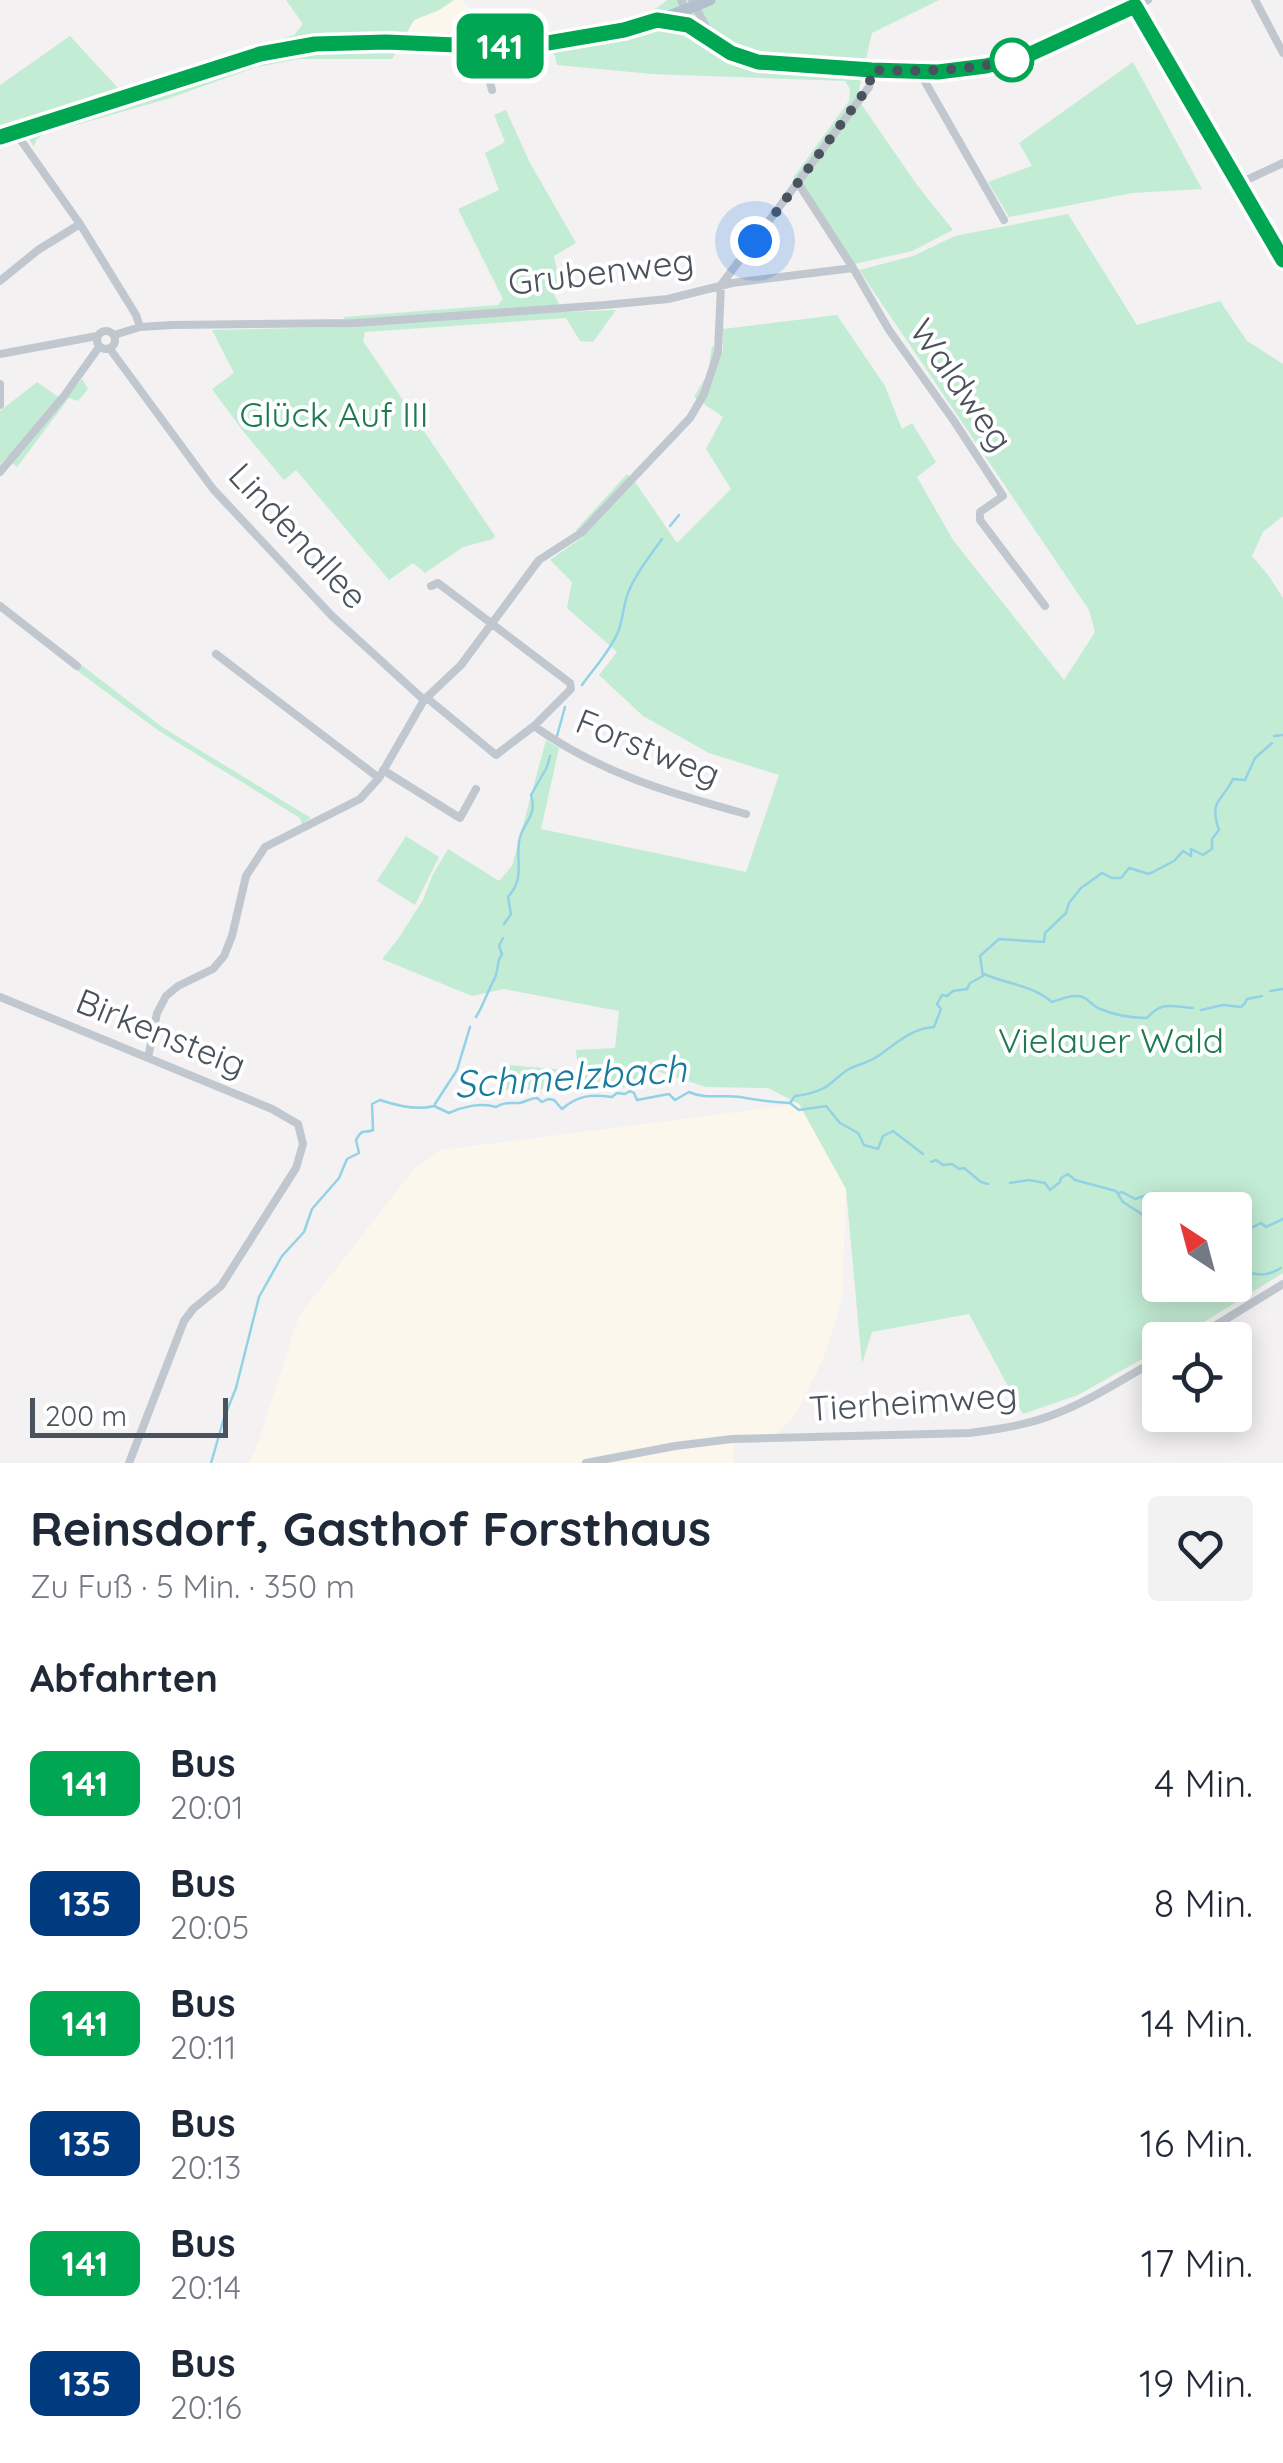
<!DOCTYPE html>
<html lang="de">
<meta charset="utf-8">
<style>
body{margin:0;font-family:Quicksand,sans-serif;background:#f2f2f3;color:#1f2937;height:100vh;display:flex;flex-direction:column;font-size:38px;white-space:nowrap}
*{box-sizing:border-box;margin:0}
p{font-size:32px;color:#747a83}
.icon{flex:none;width:55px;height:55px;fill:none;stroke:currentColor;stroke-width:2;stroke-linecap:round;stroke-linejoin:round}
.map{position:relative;height:1463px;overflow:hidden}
.sheet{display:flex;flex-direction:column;background:#fff;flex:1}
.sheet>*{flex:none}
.badge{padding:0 20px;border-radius:15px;font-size:35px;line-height:65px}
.needle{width:65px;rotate:324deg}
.tools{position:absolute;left:1142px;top:1192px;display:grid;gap:20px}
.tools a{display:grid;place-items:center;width:110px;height:110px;border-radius:10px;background:#fff;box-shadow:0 5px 25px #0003;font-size:50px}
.scale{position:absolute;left:30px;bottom:25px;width:198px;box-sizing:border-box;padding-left:10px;border:5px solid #4a535d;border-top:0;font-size:28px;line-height:35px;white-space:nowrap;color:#4a535d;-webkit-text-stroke:8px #fff;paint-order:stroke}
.you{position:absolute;width:50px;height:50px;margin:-25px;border:8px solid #fff;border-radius:50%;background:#1a73e8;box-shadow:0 0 0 15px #1a73e833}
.map>.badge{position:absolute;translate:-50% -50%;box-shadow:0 0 0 5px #fff}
h2{padding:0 30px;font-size:38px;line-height:90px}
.round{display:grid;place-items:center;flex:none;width:105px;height:105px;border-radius:10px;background:#f2f2f3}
.summary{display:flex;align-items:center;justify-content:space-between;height:170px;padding:0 30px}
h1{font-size:48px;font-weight:700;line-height:75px}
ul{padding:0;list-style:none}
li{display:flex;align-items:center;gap:30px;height:120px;padding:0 30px}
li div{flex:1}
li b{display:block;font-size:38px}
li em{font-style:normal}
li .badge{min-width:110px;font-weight:700;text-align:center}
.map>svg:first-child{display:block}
</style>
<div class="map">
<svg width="1283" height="1463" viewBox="0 0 1283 1463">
<rect width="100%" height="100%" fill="#f3f1f1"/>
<path fill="#fbf7ec" d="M454,0h7l7,6 8,33 -71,-3 9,-16 25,-10z
M799,1104l47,85 -4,111 -19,59 -29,58 -19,18 -43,4 2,24h-485l9,-20 41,-127 115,-147 27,-19z"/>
<path fill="#c3ecd4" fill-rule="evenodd" d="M286,0h168l-15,10 -25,10 -22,39h-93l-42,8 -90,32 -123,35 -8,6 -2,7 -17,-27 -17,5v-40l70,-49 48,52 176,-53 9,-11z
M667,0h272l-67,33 -15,65 60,87 36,45 -41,21 -57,13 -51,-77 -11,-9 56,-77 1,-12 -5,-8 -193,-7 -95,-9 -8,-33c29,-4 99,-11 118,-32z
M1133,62l69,127 -70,4 -123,24 -21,-35 44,-16 -13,-23z
M506,110l24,53 46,80 -22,13 5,25 -7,9 11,22 53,-2 -23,32 -13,-1 -14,-23 -201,14 -2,9 132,195 -2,3 -30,8 -38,26 -12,-10 -24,17 -93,-110 -12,10 -41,-49 -31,-42 22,-16 -22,-43 134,-3 -2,-10 154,-12 5,-6 -45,-90 41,-19 -14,-37 20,-11 -11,-27z
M1068,214l69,111 83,-24 27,40 36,23v152l-20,16 -11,24 16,19 15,23v675l-108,67h-15v9l-82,46 -55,19 -54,-100 -97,18 -10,32 -16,-175 -47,-85 -31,-16 -62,-1 -59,-19 -11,19 -131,3 3,-25 70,6 -2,-21 39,-2 4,-37 -115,-22 -32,7 -90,-37 16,-20 25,-39 9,-24 16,-27 51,32 13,-15 34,-126 13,8 -18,81 205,43 33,-97 -70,-22 -66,-37 -44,-41 18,-23 -50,-44 5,-26 -22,-22 33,-23 -7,-7 51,-56 8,8 42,61 54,-54 -25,-40 17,-32 -29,-20 14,-24 4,-27 11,5v-22l114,-14 48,71 17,43 10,-6 24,39 -19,15 36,63 111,140 31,-48 -6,-22 -230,-340 54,-14 42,-20zM1160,1210h75v75h-75z
M82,379l6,10 -10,12 -9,-3 -52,69 -11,-9 -6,7v-54l37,-29 20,14 10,1z
M79,663l83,64 149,91 -9,6 -2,-6 -141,-87 -84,-62z
M406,836l33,21 -24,48 -38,-24z"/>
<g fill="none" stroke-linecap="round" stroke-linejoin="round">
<path stroke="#93d2e6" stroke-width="2.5" d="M670,526l9,-11
M582,685c12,-17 27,-32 36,-53 5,-12 5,-26 10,-39 8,-20 22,-37 34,-54
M557,736l8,-29
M1274,736l9,-1
M504,924l7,-10 -3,-17c17,-19 8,-33 11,-55 3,-20 19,-25 12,-47l16,-28 3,-11
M984,974c25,11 46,10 68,28 8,-2 16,-7 25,-6 10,0 13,8 21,12 16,7 33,10 49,10 16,-18 25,-11 46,-10
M1270,991l13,-2
M1201,1010l22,-5 18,2 4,-4 2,-4 15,-3
M476,1017c8,-13 12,-27 19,-39 4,-10 1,-15 7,-24l-3,-8 4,-8
M790,1103l9,7 27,-4 14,17 18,10 6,12 14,4 5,-13 10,-5 30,23
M435,1104l22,-34 13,-43
M931,1162l5,-2 7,5 9,-1 7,5 5,-1 17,14 7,2
M1010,1183l19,-3 16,3 5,7 10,-8 1,-4 7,-4 7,6 41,11 7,11 37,24
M1119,1193l3,-1 13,7 18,-6h7l16,17
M1235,1225c9,5 17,4 26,-2l5,4 17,-8
M1235,1269c20,5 27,10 46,-1
M211,1463l13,-45 12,-30 23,-91 23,-41 22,-24 8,-23 27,-31 8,-19 12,-6 -3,-13c7,-13 8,-6 17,-10l-1,-26 8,-4c15,5 37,11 54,6l15,7c13,-6 32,-11 47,-6 8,-5 15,-4 23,-4 7,-1 11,-5 18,-5l5,4 6,-3 6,1 8,9c16,-14 30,-15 50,-12l5,-4 8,1 5,-3 4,2 3,7 32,-6 6,6 14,-8c17,8 33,2 51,5 16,3 34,5 50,6l5,-7c9,-1 19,-3 29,-8 9,-5 16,-14 25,-19 10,-5 21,-7 29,-13 17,-12 34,-28 56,-29l7,-18 -4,-5 5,-9 5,1 6,-5 14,-2 3,-6 13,-7 -3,-20 19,-17 45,3 1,-9 21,-20 3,-10 12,-15 21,-15 10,5h9l8,-10 20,6 25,-13 9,-10 8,5v-7l12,6 9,-6v-10l7,-9c-10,-30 2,-27 14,-51l12,1 10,-22 17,-15"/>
<path stroke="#c0c7ce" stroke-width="8" d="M681,0l13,28
M692,0l22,42
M1131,0l152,260
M1255,0l28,53
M662,21c39,3 57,34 97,41 21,4 46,4 68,5 66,5 132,10 196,-10 43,-14 84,-37 125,-57
M480,46l12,44
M924,72v8l80,140
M15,132l65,92 56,91 4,12
M798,183l55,85 36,62 65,91 49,75 -23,16v8l65,86
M1240,183l43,-20
M0,281l38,-31 42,-26
M97 340a9 9 0 1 1 18 0a9 9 0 1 1-18 0Z
M114,335l26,-8 32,-2 184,-2 249,-18 63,-6 64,-16 121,-15
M110,349l103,140 119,127 92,84
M0,354l97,-18
M0,384v21
M0,472l64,-76 35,-49
M0,606l77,60
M216,654l163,124
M427,698l69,57 38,-29 37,-37 -1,-6 -132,-100 -7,3
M534,726c66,47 135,67 212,88
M383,770l77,48 16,-29
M0,997l272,112 26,15 5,20 -7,24 -75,118 -28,23 -9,12 -55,142
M148,1058l9,-45 9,-17 12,-10 35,-17 11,-13 8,-20 14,-60 19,-29 95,-48 19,-21 45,-78 37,-35 78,-105 42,-27 109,-115 14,-24 14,-42 3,-67 148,-198 3,-16
M1192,1340l91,-56
M586,1463l89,-17 57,-7 238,-6c28,-4 58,-8 85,-19 37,-14 71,-37 105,-56"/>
<path stroke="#b2bfcd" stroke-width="11" d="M0,137l260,-83c41,-9 81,-13 123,-13 34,1 67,5 101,5 78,0 154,-15 226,-46"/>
</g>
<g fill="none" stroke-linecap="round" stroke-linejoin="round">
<defs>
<path id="line" d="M0,137l260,-83 55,-10 71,-2 94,4 62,-2 82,-14 33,-10 31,5 43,28 27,9 114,8 66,2 48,-6 42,-11 107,-49 148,254"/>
</defs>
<use href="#line" stroke="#fff" stroke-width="22"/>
<use href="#line" stroke="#00a651" stroke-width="15"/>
<path stroke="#4a535d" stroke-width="10" stroke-dasharray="0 18" d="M755,241l114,-155 3,-16c48,2 93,1 140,-10"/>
</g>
<circle fill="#fff" stroke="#00a651" stroke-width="5" cx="1012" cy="60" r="20"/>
<g text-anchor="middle" stroke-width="8" stroke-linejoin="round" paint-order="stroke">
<g font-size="35" fill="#4a535d" stroke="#fff">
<text transform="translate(601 272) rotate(-7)" y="12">Grubenweg</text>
<text transform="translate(961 385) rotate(55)" y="12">Waldweg</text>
<text transform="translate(298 536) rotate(47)" y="12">Lindenallee</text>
<text transform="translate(648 748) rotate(22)" y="12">Forstweg</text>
<text transform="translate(161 1033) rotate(22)" y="12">Birkensteig</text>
<text transform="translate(913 1402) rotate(-4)" y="12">Tierheimweg</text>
</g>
<g font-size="35" fill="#1e7a4f" stroke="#fff">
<text x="334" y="427">Glück Auf III</text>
<text x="1111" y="1053">Vielauer Wald</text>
</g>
<g font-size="38" font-style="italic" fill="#177b9b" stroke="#fff">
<text transform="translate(570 1077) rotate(-4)" y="13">Schmelzbach</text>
</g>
</g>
</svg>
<div class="tools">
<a><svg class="needle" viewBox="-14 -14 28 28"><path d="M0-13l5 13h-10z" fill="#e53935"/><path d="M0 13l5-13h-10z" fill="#747a83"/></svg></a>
<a><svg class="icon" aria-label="locate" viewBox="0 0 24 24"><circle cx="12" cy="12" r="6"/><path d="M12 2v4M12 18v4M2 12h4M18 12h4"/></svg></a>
</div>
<div class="scale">200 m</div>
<div class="you" style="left:755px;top:241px"></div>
<b class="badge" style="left:500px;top:46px;background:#00a651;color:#fff">141</b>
</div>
<section class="sheet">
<div class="summary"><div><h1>Reinsdorf, Gasthof Forsthaus</h1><p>Zu Fuß · 5 Min. · 350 m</p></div><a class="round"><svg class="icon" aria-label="heart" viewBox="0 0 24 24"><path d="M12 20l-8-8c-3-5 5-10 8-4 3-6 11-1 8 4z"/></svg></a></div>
<h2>Abfahrten</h2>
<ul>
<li><span class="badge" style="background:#00a651;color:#fff">141</span><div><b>Bus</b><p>20:01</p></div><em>4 Min.</em></li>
<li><span class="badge" style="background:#003b80;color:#fff">135</span><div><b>Bus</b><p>20:05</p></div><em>8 Min.</em></li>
<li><span class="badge" style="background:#00a651;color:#fff">141</span><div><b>Bus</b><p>20:11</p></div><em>14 Min.</em></li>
<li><span class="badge" style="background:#003b80;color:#fff">135</span><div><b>Bus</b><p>20:13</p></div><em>16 Min.</em></li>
<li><span class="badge" style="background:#00a651;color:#fff">141</span><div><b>Bus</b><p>20:14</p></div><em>17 Min.</em></li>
<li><span class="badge" style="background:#003b80;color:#fff">135</span><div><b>Bus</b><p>20:16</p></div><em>19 Min.</em></li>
</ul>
</section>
